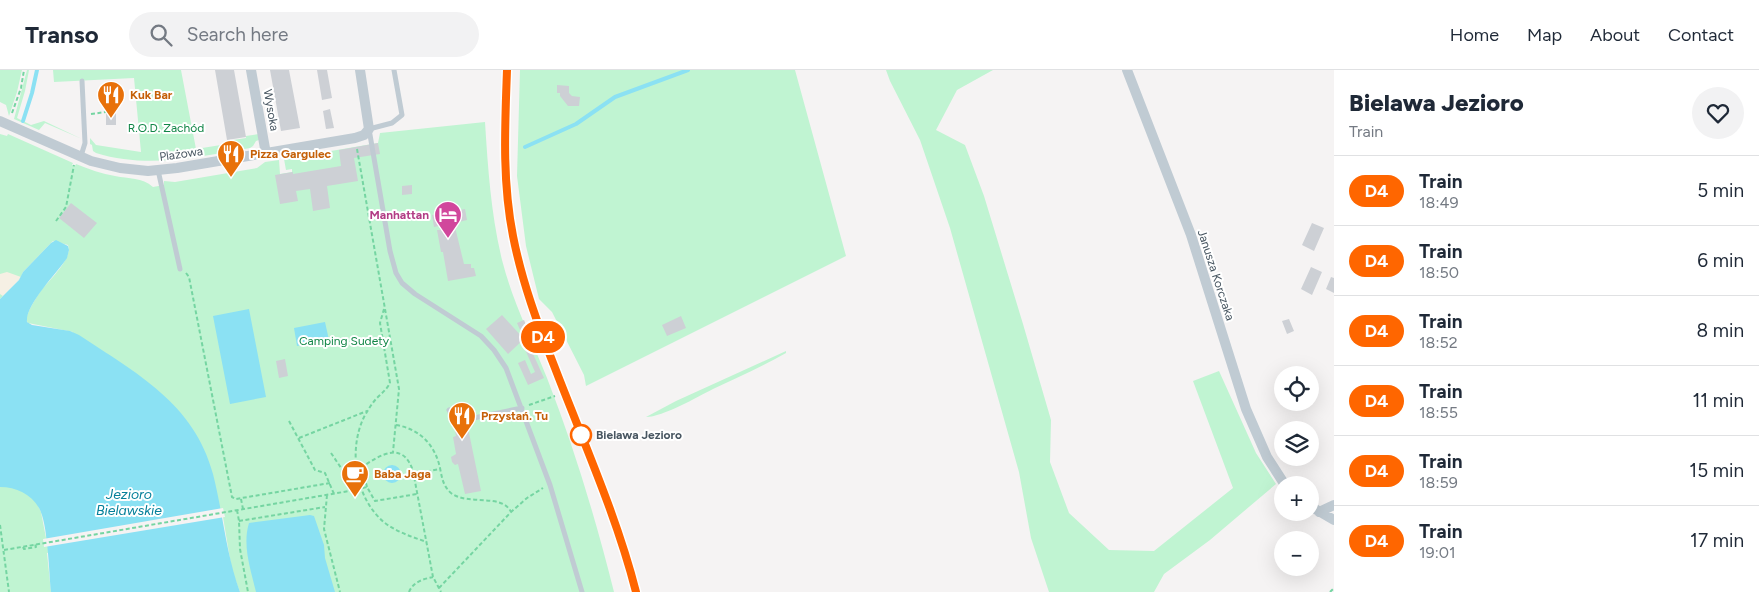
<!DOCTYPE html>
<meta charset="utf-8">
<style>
body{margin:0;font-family:Figtree,sans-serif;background:#f2f2f3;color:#1f2937;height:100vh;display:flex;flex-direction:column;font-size:19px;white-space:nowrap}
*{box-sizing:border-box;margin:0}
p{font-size:16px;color:#747a83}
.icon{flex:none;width:28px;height:28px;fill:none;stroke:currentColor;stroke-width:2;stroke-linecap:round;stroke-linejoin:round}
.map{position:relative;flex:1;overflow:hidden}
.side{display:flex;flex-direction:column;background:#fff;width:425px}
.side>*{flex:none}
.badge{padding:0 10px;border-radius:16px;font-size:18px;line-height:32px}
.fabs{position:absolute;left:1274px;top:296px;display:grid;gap:10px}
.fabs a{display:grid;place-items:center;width:45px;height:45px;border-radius:50%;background:#fff;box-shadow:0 5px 20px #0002;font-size:25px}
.map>.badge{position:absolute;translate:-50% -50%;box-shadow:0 0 0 2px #fff}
.round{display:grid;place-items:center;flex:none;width:52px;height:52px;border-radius:26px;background:#f2f2f3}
.overview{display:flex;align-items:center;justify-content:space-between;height:85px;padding:0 15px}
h1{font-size:24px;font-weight:800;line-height:38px}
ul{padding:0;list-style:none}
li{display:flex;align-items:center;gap:15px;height:70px;padding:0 15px;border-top:1px solid #e0e1e3}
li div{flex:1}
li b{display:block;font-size:19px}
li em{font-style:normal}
li .badge{min-width:55px;font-weight:700;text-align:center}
header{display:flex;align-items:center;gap:30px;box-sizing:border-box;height:70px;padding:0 25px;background:#fff;border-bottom:1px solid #e0e1e3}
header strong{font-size:24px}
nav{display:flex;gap:28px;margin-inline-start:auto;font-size:18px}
.search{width:350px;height:45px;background:#f2f2f3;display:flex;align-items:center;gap:12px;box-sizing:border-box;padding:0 18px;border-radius:28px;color:#747a83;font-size:19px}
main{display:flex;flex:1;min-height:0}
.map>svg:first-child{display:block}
</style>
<header>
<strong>Transo</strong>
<div class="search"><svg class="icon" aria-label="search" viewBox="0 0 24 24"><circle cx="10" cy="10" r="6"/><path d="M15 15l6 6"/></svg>Search here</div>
<nav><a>Home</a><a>Map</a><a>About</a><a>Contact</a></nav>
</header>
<main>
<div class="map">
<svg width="1334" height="522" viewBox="0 0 1334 522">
<rect width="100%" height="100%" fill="#f5f3f3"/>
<path fill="#c0f4d2" d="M0,0h22l-5,22 -8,24 -3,-11 -6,-3z
M27,0h2l-4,21 -8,27 14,7 13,-4 38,18 -37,-16 -6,7 -25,-11z
M53,0h128l15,79 31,-5v-3l19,-3v-2l13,-2v6l-3,1 -3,5 -3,2c-52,9 -102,21 -154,5l-3,-2 -1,-6 -2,-1v-6l6,7 45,7 -7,-74 -80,4z
M520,0h275l51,186 -260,130 -2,-11 -32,-63 -13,-13 -13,-53 -9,-70z
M886,0h107l-36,20 -21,40 29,15 19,51 39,128 28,96 -1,42 19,51 40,37 45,1 79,-63 -40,-107 26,-10 37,82 20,31 -66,56 -46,34 -10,18h-105l-18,-54 -12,-66 -69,-244 -30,-88 -30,-59z
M485,52c3,47 6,92 17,138 10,40 30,80 45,118 27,69 49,142 67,214h-374l-8,-21 -9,-54 -176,36 4,39h-51v-111l29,6 12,25 5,26 27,-206 -45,-9 -2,-3c2,-10 9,-20 14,-28 8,-11 33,-33 28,-47l-15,-4 -30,31 -2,5 -21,22v-165l7,2 1,-2 65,29 -1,2 3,1 1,-2c13,5 26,10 39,12 14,3 27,1 38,11l11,-2v-4l11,1 82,-14 8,-6 14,-2 1,14 12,-2v-3l-6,1 -2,-11 94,-16 2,-10z
M786,281v2c-23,13 -48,24 -73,36 -16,8 -50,28 -67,28l30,-16z"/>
<path fill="#f6f0e4" d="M7,202l14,5 -6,7 -12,12 -3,-2v-20z"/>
<path fill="#8be1f3" d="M56,170l12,6 1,4 -2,8c-10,15 -42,47 -40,64l5,3 38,6 9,4c57,38 115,68 134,139 10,39 13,80 27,118h-189c-2,-19 -3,-69 -12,-84 -8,-14 -23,-21 -39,-21v-188l19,-19 4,-8 28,-29z
M249,239l17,88 -36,7 -17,-88z
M325,252l4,18 -32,6 -3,-18z
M383 404a9 9 0 1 1 18 0a9 9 0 1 1-18 0Z
M310,445l4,1 10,29 1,13 10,34h-79c-5,-22 -14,-46 -7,-69z"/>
<path fill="#f5f3f3" d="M223,438l2,9 -181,30 -1,-8z"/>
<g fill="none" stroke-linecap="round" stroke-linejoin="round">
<path stroke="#8be1f3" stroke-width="4" d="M23,51l9,-28 5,-23
M525,77l51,-23 39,-27 73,-27"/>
</g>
<path fill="#cdd0d5" d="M215,0h19l12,67 -19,3z
M270,0h19l11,58 -19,3z
M317,0h10l5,28 -10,2z
M557,15l12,1v7l3,3 8,1 -1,9h-11l-8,-10v-3h-3z
M106,33h10v22h-10z
M330,39l4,19 -8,1 -3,-18z
M378,73l2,11 -26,4 4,23 -31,5 3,22 -17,3 -3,-22 -14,2 2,10 -18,3 -5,-29 18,-3v2l48,-8 -2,-16z
M412,115v9l-10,1v-9z
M71,133l26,20 -13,15 -25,-20z
M465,139l2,11 -16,4v4l4,-1 9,37h7v4h3l2,8 -28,5 -5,-29h-2l-4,-22h3l-1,-4 -5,1 -2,-12z
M1312,153l12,5 -10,23 -12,-6z
M1311,197l11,5 -10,23 -11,-6z
M1331,207l3,1v15l-8,-4z
M502,245l22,24 -7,-16 7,-3 7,17 -7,2 -16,15 -22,-25z
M681,246l5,12 -19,8 -5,-11z
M1289,249l5,12 -7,3 -5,-13z
M529,275l15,33 -16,7 -10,-22 7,-3 6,14 4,-2 -11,-25z
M285,289l3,17 -9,2 -3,-17z
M468,358l13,63 -16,3 -7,-30 -3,1 -3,-3 -1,-5 5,-3 -3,-17 3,-1 -1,-5z"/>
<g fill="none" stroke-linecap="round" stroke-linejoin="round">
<path stroke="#75d5a2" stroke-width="2" stroke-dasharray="4 2.5" stroke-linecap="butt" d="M12,43l9,-25 3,-18
M91,44l15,-2
M357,79l42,240 -6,63
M56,151l10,-14 8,-42
M186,203l3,4 43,220 4,2 94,-16
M384,239l-4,14 10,60c-3,6 -8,10 -13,15 -5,5 -9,12 -13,19 -16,33 -9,82 21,106 12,9 27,14 42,19
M529,335l26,-9
M289,351l26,49 10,3 9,21
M396,355c24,4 39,20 44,43 2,10 3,18 11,25 17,13 51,0 60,19
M299,368l68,-27
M331,383l25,37
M414,404l26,-5
M367,417l-5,-20c18,-12 41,-27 51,4l20,106 8,15
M327,425l-3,34 16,63
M241,429l2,10
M237,440l2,11 1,28 8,43
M239,451l86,-14
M0,455l9,67
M23,477l1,2 12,-2 -1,-3
M4,480l351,-60 12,-3 8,14 42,-7
M439,518l72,-76 16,-14 16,-10
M409,522c4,-10 14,-13 24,-15
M1330,522l4,-4"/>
<path stroke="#c0cbd3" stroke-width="5" d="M394,0l8,45 -10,8 -23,6 21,122 6,22 6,10 13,11 66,42 13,14 12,18 44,117 32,107
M81,86l4,-13 -3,-62
M158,100l22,99
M449,340c4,6 7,10 15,10l58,-12"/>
<path stroke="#c0cbd3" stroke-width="10" d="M251,0l15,84
M1127,0l64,165 55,174 21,48 18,28
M0,51l91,40 29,7 28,3 29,-3 178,-30 9,-3 5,-6 -9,-59
M1310,436l24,14
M1319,442l15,-7"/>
<path stroke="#b5b8bd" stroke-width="4" d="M507,0c-2,56 -5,110 6,166 9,48 27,93 45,140 27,71 59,142 78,216"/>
</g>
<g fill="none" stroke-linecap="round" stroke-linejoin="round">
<defs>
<path id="line" d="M507,0c-2,56 -5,110 6,166 9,46 25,89 42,132 28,73 62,149 81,224"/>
</defs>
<use href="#line" stroke="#fff" stroke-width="11"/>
<use href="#line" stroke="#f60" stroke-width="8"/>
</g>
<defs>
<symbol id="restaurant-pin" viewBox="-11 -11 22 30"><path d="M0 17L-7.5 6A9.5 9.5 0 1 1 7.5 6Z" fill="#e8710a" stroke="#fff"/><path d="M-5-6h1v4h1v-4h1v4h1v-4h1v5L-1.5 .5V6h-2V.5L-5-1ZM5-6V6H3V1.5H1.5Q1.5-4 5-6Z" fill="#fff"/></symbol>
<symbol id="hotel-pin" viewBox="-11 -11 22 30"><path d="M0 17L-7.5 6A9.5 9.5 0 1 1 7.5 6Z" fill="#d1479c" stroke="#fff"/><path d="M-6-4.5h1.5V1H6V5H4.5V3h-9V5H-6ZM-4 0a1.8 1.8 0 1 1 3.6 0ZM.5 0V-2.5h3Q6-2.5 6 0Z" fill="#fff"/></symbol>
<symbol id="cafe-pin" viewBox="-11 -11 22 30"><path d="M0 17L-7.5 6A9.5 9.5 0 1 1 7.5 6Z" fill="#e8710a" stroke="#fff"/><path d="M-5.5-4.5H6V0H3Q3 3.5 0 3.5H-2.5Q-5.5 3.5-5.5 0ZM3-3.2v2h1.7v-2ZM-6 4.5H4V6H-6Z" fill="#fff"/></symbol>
</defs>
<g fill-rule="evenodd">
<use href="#restaurant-pin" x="95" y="9" width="32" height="43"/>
<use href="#restaurant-pin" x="215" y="68" width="32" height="43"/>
<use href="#hotel-pin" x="432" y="129" width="32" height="43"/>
<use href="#restaurant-pin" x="446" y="330" width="32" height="43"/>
<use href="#cafe-pin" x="339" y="388" width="32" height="43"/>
</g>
<circle fill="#fff" stroke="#f60" stroke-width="2.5" cx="581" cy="365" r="10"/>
<g text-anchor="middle" stroke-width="4" stroke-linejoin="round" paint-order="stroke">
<g font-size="12" font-weight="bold" fill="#c56008" stroke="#fff" text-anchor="start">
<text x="130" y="29">Kuk Bar</text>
<text x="250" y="88">Pizza Gargulec</text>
<text x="481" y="350">Przystań. Tu</text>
<text x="374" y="408">Baba Jaga</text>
</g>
<g font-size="12" fill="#495762" stroke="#fff">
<text transform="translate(271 40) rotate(80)" y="4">Wysoka</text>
<text transform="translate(181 84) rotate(-8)" y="4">Plażowa</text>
<text transform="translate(1216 205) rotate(72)" y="4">Janusza Korczaka</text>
</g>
<g font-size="12" fill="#118647" stroke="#fff">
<text x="166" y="62">R.O.D. Zachód</text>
<text x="344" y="275">Camping Sudety</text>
</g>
<g font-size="12" font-weight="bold" fill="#b23c85" stroke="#fff" text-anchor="end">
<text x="429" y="149">Manhattan</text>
</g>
<g font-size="12" font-weight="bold" fill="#495762" stroke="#fff" text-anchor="start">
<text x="596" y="369">Bielawa Jezioro</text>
</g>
<g font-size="14" font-style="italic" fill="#05809a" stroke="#fff">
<text x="129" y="429">Jezioro<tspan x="129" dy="16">Bielawskie</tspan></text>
</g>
</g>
</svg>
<div class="fabs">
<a><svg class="icon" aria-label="locate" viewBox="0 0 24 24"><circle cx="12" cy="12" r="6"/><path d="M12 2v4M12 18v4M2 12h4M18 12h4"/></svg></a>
<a><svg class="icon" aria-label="layers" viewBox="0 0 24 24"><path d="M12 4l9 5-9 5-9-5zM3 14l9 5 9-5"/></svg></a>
<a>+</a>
<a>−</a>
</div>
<b class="badge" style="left:543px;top:267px;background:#f60;color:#fff">D4</b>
</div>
<section class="side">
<div class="overview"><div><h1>Bielawa Jezioro</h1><p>Train</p></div><a class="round"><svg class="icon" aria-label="heart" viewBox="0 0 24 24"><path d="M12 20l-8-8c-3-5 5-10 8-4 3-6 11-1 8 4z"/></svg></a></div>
<ul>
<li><span class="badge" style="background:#f60;color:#fff">D4</span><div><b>Train</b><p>18:49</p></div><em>5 min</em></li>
<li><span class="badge" style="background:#f60;color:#fff">D4</span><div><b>Train</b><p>18:50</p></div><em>6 min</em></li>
<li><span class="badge" style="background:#f60;color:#fff">D4</span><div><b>Train</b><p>18:52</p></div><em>8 min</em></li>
<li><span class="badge" style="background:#f60;color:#fff">D4</span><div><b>Train</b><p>18:55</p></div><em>11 min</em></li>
<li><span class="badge" style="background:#f60;color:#fff">D4</span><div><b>Train</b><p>18:59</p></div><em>15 min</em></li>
<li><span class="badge" style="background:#f60;color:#fff">D4</span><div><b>Train</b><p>19:01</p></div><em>17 min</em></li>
</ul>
</section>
</main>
